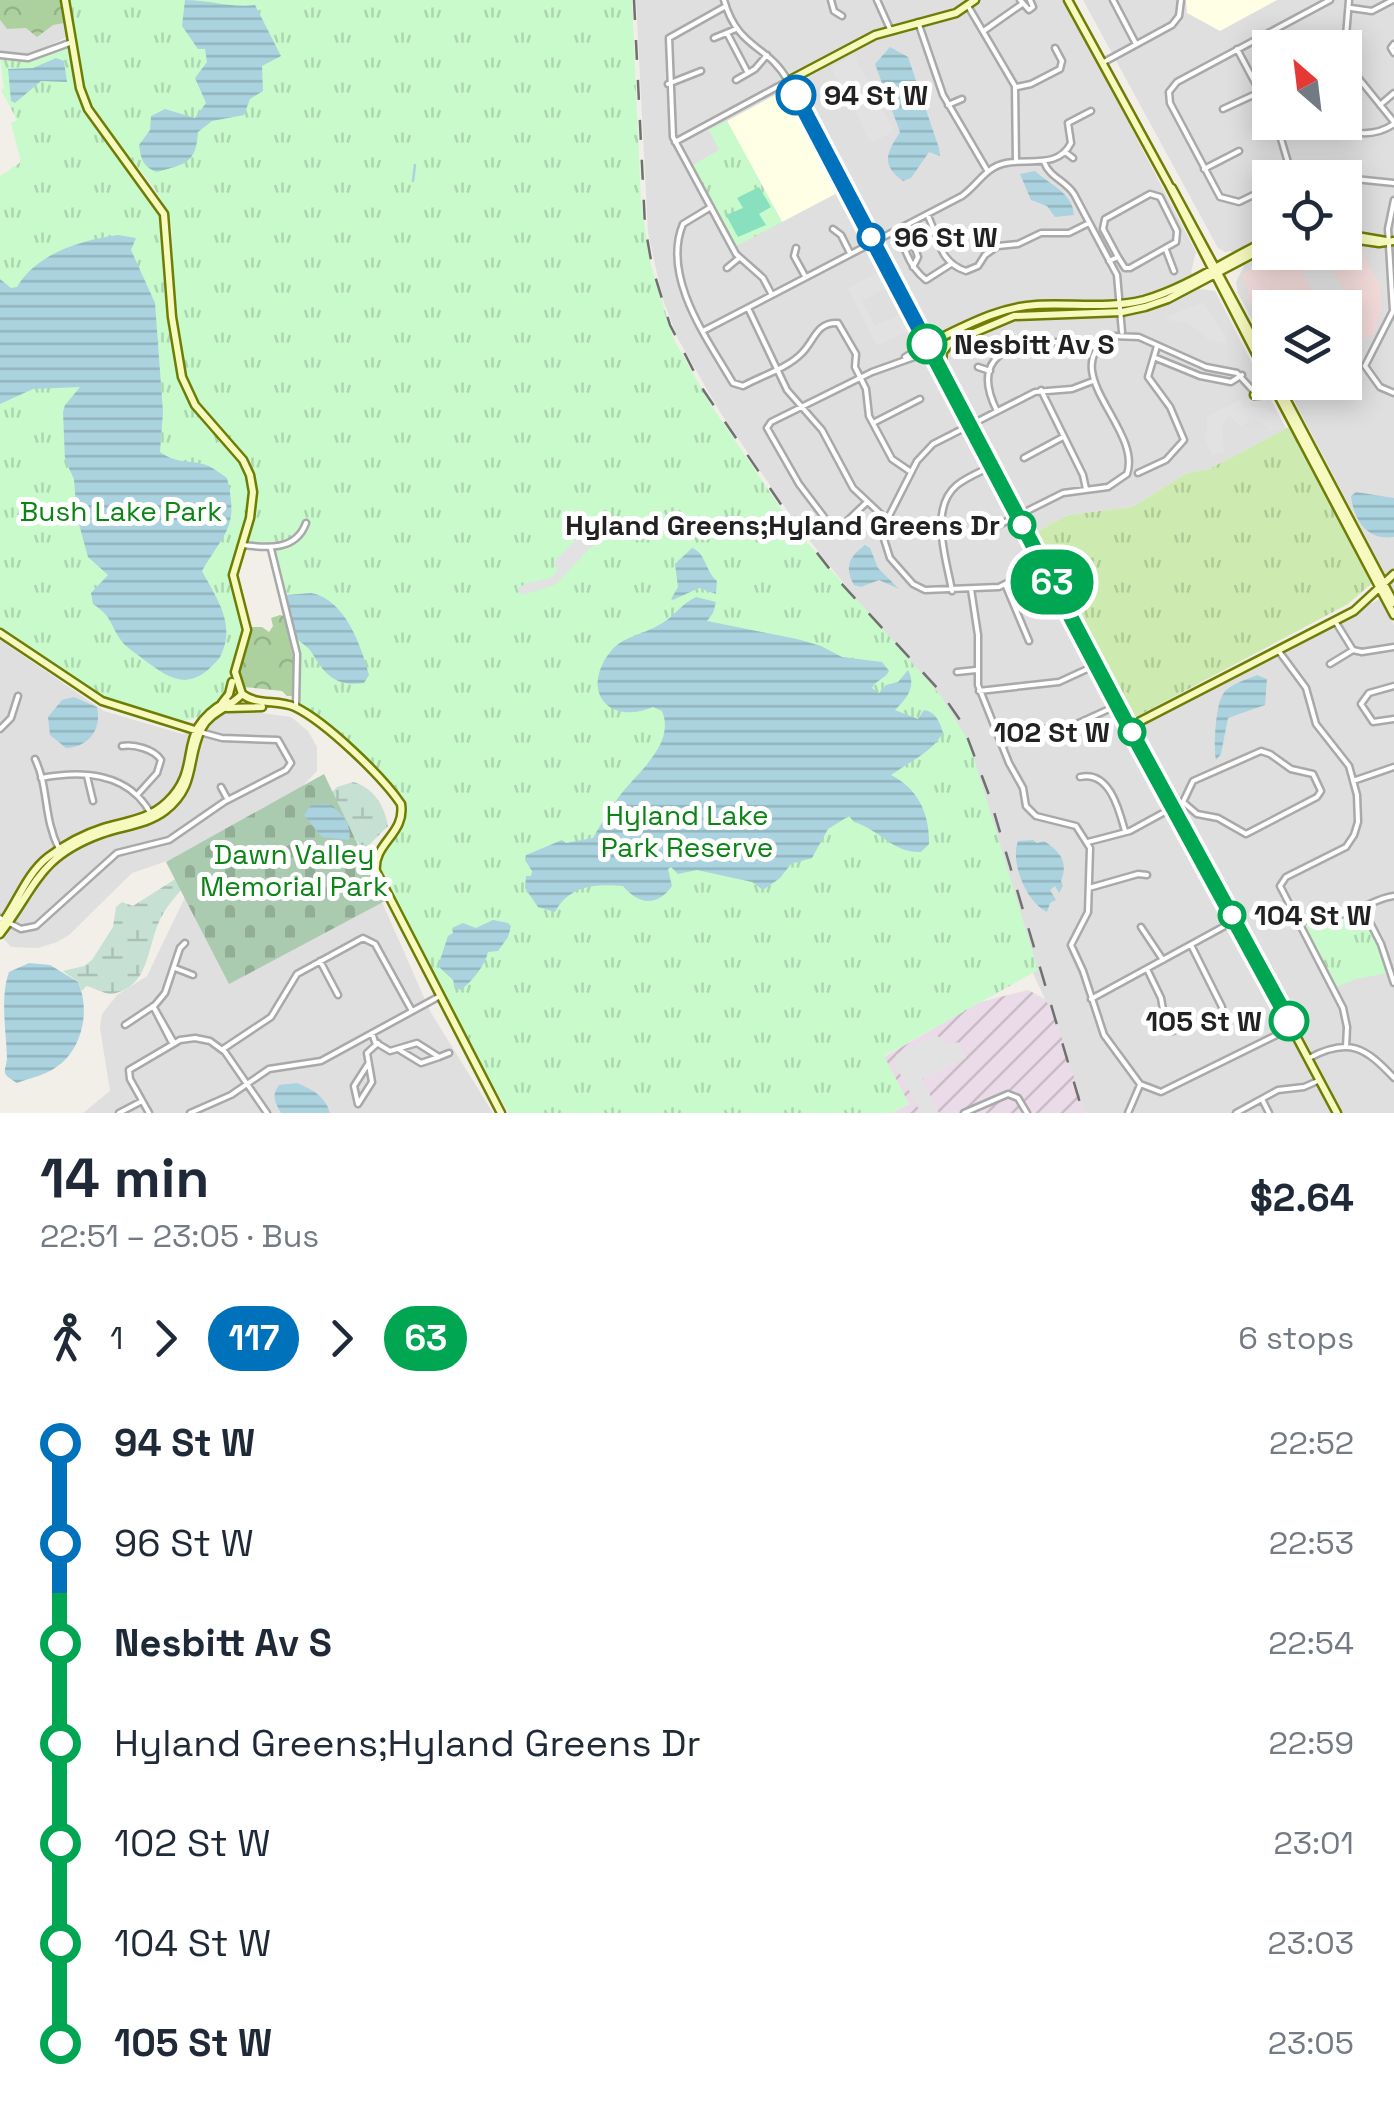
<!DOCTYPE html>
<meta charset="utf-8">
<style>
body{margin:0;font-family:"Space Grotesk",sans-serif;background:#f6f6f7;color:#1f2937;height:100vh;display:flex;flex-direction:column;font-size:38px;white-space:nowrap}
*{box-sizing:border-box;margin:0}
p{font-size:32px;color:#747a83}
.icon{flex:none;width:55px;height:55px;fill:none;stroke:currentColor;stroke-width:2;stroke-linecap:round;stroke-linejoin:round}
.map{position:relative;height:1113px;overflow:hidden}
.panel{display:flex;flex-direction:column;background:#fff;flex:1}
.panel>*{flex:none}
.badge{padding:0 20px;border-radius:32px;font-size:35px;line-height:65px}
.needle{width:65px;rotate:332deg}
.buttons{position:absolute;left:1252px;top:30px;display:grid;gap:20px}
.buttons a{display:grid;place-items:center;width:110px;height:110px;border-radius:0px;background:#fff;box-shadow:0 5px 25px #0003;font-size:50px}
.map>.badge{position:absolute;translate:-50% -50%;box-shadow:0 0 0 5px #fff}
.legs{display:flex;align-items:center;gap:15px;height:110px;padding:0 40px;font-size:32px}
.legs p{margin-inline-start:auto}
.head{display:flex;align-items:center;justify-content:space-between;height:170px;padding:0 40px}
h1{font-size:55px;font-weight:600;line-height:75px}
ul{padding:0 40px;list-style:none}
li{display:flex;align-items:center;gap:35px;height:100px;font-size:38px}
li i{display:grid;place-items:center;width:15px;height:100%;margin:0 12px;background:currentColor}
li i::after{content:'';width:25px;height:25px;margin:-12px;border:8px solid;border-radius:50%;background:#fff}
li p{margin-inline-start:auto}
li:first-child i{background:linear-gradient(#0000 50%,currentColor 0)}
li:last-child i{background:linear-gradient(currentColor 50%,#0000 0)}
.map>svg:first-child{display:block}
</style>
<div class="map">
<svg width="1394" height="1113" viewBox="0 0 1394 1113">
<defs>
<pattern id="industrial-furrows" width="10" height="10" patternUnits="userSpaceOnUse" patternTransform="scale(2.5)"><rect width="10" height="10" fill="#ebdbe8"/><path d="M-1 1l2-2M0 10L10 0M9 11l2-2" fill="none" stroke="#c9bcc7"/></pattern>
<pattern id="grass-tufts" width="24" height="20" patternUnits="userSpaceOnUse" patternTransform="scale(2.5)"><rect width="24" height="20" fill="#cdebb0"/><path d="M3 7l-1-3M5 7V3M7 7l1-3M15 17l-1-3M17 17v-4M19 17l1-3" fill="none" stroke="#b0c997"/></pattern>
<pattern id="forest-crowns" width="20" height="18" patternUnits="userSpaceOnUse" patternTransform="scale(2.5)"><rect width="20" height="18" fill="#add19e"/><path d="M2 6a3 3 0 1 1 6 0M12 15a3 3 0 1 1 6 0" fill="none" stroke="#95b388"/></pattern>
<pattern id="wetland-marsh" width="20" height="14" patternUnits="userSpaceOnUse" patternTransform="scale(2.5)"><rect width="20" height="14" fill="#c6e0d4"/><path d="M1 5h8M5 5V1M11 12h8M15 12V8" fill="none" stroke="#aac0b6"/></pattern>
<pattern id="cemetery-stones" width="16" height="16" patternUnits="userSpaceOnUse" patternTransform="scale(2.5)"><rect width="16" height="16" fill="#aacbaf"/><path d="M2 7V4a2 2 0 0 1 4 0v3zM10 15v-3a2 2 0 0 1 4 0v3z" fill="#92ae96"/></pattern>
<pattern id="park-tufts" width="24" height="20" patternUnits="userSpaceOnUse" patternTransform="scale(2.5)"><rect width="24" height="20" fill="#c8facc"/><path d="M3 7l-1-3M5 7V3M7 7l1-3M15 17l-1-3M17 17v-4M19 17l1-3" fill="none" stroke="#acd6af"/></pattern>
<pattern id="water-rules" width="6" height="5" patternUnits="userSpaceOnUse" patternTransform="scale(2.5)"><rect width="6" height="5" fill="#aad3df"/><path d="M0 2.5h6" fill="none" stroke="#92b5bf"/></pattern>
</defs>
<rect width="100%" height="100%" fill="#f2efe9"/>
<path fill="#e0dfdf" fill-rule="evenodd" d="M636,0h428l132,252 -5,20 9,17 15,2 71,138 -77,40 -22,4 -55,34 -64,8 -34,18 99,193 247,-127 14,26v488h-309l-40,-114 -185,-395 -65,-82 -75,-110 -42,-73 -15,-39 -15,-67z
M1083,0h311v591l-109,-208 60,-1v-74h-75v47l-32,-62 -2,-11 8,-16 -13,-15 -6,1 -7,-4zM1270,48h75v74h-75zM1270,178h75v74h-75z
M0,20l7,9 57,-6 3,14 -38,18 -24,-2 -5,-2z
M0,640l104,71 78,23 10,-2 11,-9 29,-14 59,8 17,14 9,16v24l-16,17 -20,11 -111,61 -38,13 -63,62 -12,7 -19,6 -27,-1 -11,-12z
M364,861l66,150 63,102h-410l27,-22 -10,-63 2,-14 15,-19 30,-19 40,-83z"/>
<path fill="#f2dad9" d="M1345,246l16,4 19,36 1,24 -7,24 -29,15v-41h-75v44l-4,-19 -20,-38 4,-3 -9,-17 41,-22 63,-1z"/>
<path fill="url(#industrial-furrows)" d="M1028,990l17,9 11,20 29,94h-193l17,-9 -25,-47 96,-55z"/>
<path fill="#ffffe5" d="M1186,0h91l-57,31 -33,-18z
M786,89l53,103 -57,30 -55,-101z"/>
<path fill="url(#grass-tufts)" d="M1289,427l83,156 -24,21 -218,116 -96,-187 34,-18 64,-8 55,-34 22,-4z"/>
<path fill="url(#forest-crowns)" d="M0,0h60l4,23 -11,2 -16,12 -11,-9 -19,1 -7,-9z
M280,615l4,1c7,33 12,44 11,80h-8l-5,-5 -38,-4 -7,-8v-10l15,-42h10l7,5 4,-6 -2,-8z"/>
<path fill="url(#wetland-marsh)" d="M353,782c20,5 32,24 35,44l-21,21 -6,1 -31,-54 7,-7z
M180,876l7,7c-8,10 -18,20 -24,31 -16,26 -11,70 -47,79 -10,3 -20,-5 -30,-7l-4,5 -4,-9 -15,-11 21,-5 8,-6 21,-33 3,-20 6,-5 11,4z"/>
<path fill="url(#cemetery-stones)" d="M324,774l61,127 -156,83 -63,-122z"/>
<path fill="url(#park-tufts)" d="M68,0h564l9,202 9,60 24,78 37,65 81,120 149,171 28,46 69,228 -154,86 25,48 -17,9h-383l-36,-61 -94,-183c1,-28 34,-37 25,-67l-40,-44 -66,-53c2,-52 -7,-109 -25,-158l-26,-6c27,-105 -29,-83 -60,-159 -13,-34 -13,-77 -14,-113 -1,-17 1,-37 -4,-53 -11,-33 -56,-73 -75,-105 -19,-32 -20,-75 -26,-111z
M67,46l18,62 70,96c16,27 10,59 12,89 2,27 4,57 12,83 12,43 57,64 68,99 13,42 -20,73 -17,104 2,18 14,33 14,51 -1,14 -8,24 -12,36 -4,13 -1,24 -11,35 -8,8 -22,17 -33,19 -49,9 -151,-61 -188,-92v-452l21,-14 -10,-39 6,-3 -16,-30 3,-2 -4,-30 28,2z
M727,121l55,101 -46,24 -43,-81 26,-15 -10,-20z
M1361,912l17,32 10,29 -32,6 -20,8 -34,-61z"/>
<path fill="#88e0be" d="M759,187l12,20 -12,7 7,11 -28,12 -12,-22 17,-7 -6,-10z"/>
<path fill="#e2e2e2" d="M854,55l40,76 -21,11 -6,-5 -19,-43 -3,1 -13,-25 1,-4z
M1328,259l19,38 -20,10h-7l-17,-34z
M879,272l7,16 -24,13 13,25 27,-12 8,16 -33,16 -29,-58z
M1204,302l23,38 -2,4 -16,-4 -20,-17 -23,-3 2,-4z
M1239,400l5,7 24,1 11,9 3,11 -12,3 -16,-12 -14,7 -11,-11 -7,9 2,28 -12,3 -6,-14 1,-24z
M586,533l7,4v8l-38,40 -33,10 -4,-5 -1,-2 10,-5 24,-5 7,-8 -4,-6 2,-4 24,-25z
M936,1035l13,10 9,-3 8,16 -44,21 17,34h-18l-28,-52 4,-7z"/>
<path fill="url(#water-rules)" d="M185,0c25,0 45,8 70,5l26,51 -19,10 1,25 -13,8 -6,16 -32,6 -14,11c-2,32 -13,32 -41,40 -14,-5 -16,-13 -18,-27l11,-15 1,-14 14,-7 30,9 11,-15 -11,-25 12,-16 -2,-13h-7l-16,-23z
M890,47l18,10 31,91 1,8 -11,-4 -18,26 -8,3c-24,-17 -15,-30 -3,-49l-25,-68z
M56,58l8,3 3,21 -26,-1 -26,22 -4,-2 -3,-32 25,-1z
M1035,171c15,14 38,22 39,44l-19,2 -8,-11 -16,-6 -11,-26z
M118,235l18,3 -5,12 24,53 8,109 -3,40c15,11 26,8 43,12 8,2 17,9 24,14 12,50 -2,53 -25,93 14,27 35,53 18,86 0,1 -9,10 -10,11 -25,23 -44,8 -67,-9 -7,-6 -18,-12 -23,-20 -11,-17 -8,-22 -27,-35l-2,-11 17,-18 -20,-18 -11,-40 -3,-38 -9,-19 -2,-48 2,-7 15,-18 -47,2 -33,15v-125l11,9 6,-1c20,-34 65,-47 101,-52z
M1356,492l38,6v39c-27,4 -40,-17 -43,-41z
M865,545l5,3 8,20 21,21 -20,-9 -18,7 -7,-2c-10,-18 -5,-28 11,-40z
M692,548c14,5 13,23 25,33l-1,13 -17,-6 -26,12 -2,-1 7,-12 -3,-23z
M311,593c34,6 50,52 58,82l-5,8c-28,4 -39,-8 -52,-30 -4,-7 -13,-11 -17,-17 -6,-12 -6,-29 -8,-41z
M696,597l20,5 -3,11 -6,8 90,18 24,7 21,11 40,5 7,9c-4,8 -13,9 -17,17l7,5 7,-8 12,-3 10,-12c9,17 -2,29 -13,40l23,9 6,-9c12,2 16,12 19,23 -11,19 -34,29 -52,42 26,13 39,38 38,69l-8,8c-29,1 -39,-21 -67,-30l-5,-6 -21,13 -16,29 -21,6 -11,14 -17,12 -11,-8 -55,-12 -19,4 -7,-7 -3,2 4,17c-15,21 -33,19 -49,0 -28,-2 -53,-1 -68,26l-17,-5 -13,-19 1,-12h5l1,-5 -7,-11 1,-5 36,-15 4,3 27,-5c8,-14 16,-28 25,-40 18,-25 58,-53 44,-87l-9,-4c-44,19 -74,-16 -42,-56 11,-14 33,-17 48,-26 14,-7 22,-21 37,-28z
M1257,675l10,4 -2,26 -37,13 -7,36 -5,6c-3,-12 0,-54 6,-64 6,-12 24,-16 35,-21z
M74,697l23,10c5,22 -8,40 -31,41l-16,-13 -2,-18 14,-17z
M328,804c13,8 25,21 21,36l-27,-3 -18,-22 7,-10z
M1033,840l4,3 7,-2c15,10 25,20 17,40l2,5 -4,7 -4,-7 -5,4 6,10 -6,3 -3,9c-21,-10 -37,-50 -29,-71z
M493,920l15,3 3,3 -3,11 -10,14 -10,1c-3,14 -16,29 -27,38l-6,-2 -2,-8 -15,-14 10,-30 5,-3 -1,-5 11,-5 13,5z
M29,963l21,2 28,17c13,29 4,69 -23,86 -12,8 -26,10 -38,15 -4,-3 -10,-5 -12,-10 -1,-4 2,-10 2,-15 -1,-29 -7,-60 2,-86z
M297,1083c16,7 28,13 33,30h-49c-6,-11 -10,-17 -2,-28z"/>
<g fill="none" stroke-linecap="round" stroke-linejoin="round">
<path stroke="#aad3df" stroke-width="2.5" d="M413,181l2,-16"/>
<defs>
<path id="street" d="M831,0l3,11 8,5
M877,0l13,29
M1020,0l9,10 4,-3 -3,-7
M1113,0l23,44
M726,6l-57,32 4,99 63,117 27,24 9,17
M968,6l47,80 1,76
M1351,8l21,3 21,-11
M918,22l25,73 44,75
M985,30l37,-26
M727,33l21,40
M714,38l22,-9
M1394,44l-3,4 3,5
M1345,48l4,-48
M1237,49l33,62
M1345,50l7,20 42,52
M0,55l28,3 44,-16
M1104,62l68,-37 7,-9 2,-16
M736,80l19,-11 12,-14
M668,84l33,-13
M1017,87l14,-3 29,-15 2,-8 -7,-13
M948,105l14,-6
M1380,105l14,-12
M1223,109l37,-17
M1276,122l16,54
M1332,122c18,14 43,15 62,2
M675,142l113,-61c-20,-37 -50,-31 -64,-81
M1065,152l8,6
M1044,162c6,16 21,18 30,32l43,81 5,57
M1204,169l35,-18
M1289,178h50
M1345,178l49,5
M1270,187l-31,15 -19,-5 -50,-94 -1,-11 8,-10 153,-82
M1394,200l-6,29 5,82 -28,55 15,21 14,6
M711,207l-28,17c-22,53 25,116 50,159l10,3c18,-10 45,-18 59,-33 13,-13 14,-31 36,-30l18,31 -1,13 11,22 3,27 23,43 19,13
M927,214c12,23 11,48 39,57l12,-5 7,-11 13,-9 20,-2 23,-11h28l20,-10
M833,229l8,6 9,18
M796,248l-2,8 11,20
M1166,250l8,21
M1109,261l9,-4 7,11h5l46,-26 1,-11 -17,-34 -10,-3 -45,25 -2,10 15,28
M913,267l5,-10 -4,-12 -9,4c4,13 10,22 21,31l25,-16
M727,268l12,-10
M748,308l39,82 35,40 31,58 34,32 -3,19 6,19 23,26 12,6 74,-3 44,-22
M703,331l259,-135c16,-11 23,-29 44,-33 23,-5 52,6 65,-20l-3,-20 23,-12
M905,357l22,-13
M1156,358l44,18 31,6 11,-7
M1345,362l9,-2
M978,367l12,4
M1283,389l12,-7
M1041,390l42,85 3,14
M997,411c-28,-56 14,-69 61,-69 15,0 26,-2 39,7
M873,423l47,-24
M1024,458l39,-21
M1138,473l28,-13 18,-20 -14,-33 -22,-30 9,-31
M867,502l-24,23 -16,-4 -28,-37 -32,-56 4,-6 101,-50 59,-21
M887,520l30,-59 16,-17 102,-52 37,-3 21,-8
M989,530l74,-37 45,-6 19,-13c16,-45 -74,-104 -15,-138l27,1 67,30 31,6 21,23 16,-3
M243,545c24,3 53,6 63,-22
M271,549l26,105 -1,52
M1005,584l24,57
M971,589l7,46v50l31,78 14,25 3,18 10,10 40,10 14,22 -2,64 -17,33 12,26 21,64 36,49 21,8 132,-65
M952,591c-5,-31 -24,-82 5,-106 10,-8 23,-13 35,-19
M1335,621l18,29 9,2 32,-5
M1278,650l28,38 10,36 33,42 8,29 1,27 -4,13 -8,12 -60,30 -6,9 63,122 4,19 -1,20
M1330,664l23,-14
M957,672l19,-2
M1394,686l-25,7 -8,11 12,18 21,-3
M979,691l80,-9 37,-17
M0,729l11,-11 7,-22
M999,733l73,-7 46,-21
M122,746c12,-2 32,3 39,14l-4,13 -19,21
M35,759c14,29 8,58 24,90
M87,776l6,25
M1080,777c29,-7 39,32 45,54
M41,778c42,-8 88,-5 110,36
M1353,781l41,-14
M221,787l7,13
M1088,842l42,-11 53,-29 10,-21 68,-30 9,3 21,15 22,5 8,17 -4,6 -71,37 -28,-16 -21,-4 -14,-12
M1089,888l49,-14 9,1
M1362,907l19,37 13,39
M0,918l21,11 15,-3 81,-73 52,-13 55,-38 62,-32 5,-7 -13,-23 -56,-2 -22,-6
M1298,923c17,-8 31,-5 49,-10 17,-4 29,-15 47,-17
M1141,927l22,33
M1191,945l31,62
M320,961l18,34
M175,968l18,7
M1147,969l14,29 4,23 8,10
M1091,999l143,-78
M153,1006l18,35
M153,1006l20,35
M125,1025l30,-20 10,-12 15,-45 5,-5
M372,1033l3,9 15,9 27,-8 22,14 -18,6 -23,-14
M223,1049l48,-32 26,-43 66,-36 12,6 37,67
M439,1057l10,-4
M1309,1058c40,-21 56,-11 85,20
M368,1064l-14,22 4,18 14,-22 -5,-29 11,-10
M1262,1099l7,14
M119,1113l23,-12
M149,1113l-19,-34 -1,-9 51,-30 15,-2 15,3 15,11 42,61
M190,1113l41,-18 38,-26 52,-8 119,-65
M964,1113l44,-19 10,4 9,15
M1128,1113l12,-28
M1236,1113l42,-23 26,-3 16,-7"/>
<path id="secondary" d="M65,0l15,88 8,21 76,105 8,103 10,60 13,28 48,55 7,15 3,17 -3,26 -17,57 14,55 -12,42 7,22
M975,0l-19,13 -81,22 -87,46 549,1032
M1068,0l100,183 102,198
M1172,188l98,181
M1345,234l41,7
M1345,238l34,5 15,-2
M927,344c35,-16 70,-37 109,-39 36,-2 73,4 108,-5 45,-13 84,-42 126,-61
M931,351l83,-35 108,-4 23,-5 23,-8 102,-54
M941,369l2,-17 6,-8
M1271,382l123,233
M1277,382l117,221
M1254,395l13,-2 1,-9
M0,633l102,68 96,30
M242,694c16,12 35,5 53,13 31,15 87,69 106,97 5,30 -28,39 -25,67l125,242
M222,703l7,-9 3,-12
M227,708l35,-1
M1129,727l225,-116 40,-37
M0,926c17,-22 26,-52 48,-69 16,-12 36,-23 55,-29 23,-7 45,-8 64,-26 39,-37 4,-70 60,-101
M0,934c36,-47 38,-77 101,-100 21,-8 46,-9 64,-23 33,-26 21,-52 37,-83 8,-16 29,-21 40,-34"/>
</defs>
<use href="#street" stroke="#a9a9a9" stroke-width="9"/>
<use href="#secondary" stroke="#707d05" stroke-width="11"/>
<use href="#street" stroke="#fff" stroke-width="4"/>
<use href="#secondary" stroke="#f7fabf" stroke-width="6"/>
<path stroke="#707070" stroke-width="2.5" stroke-dasharray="20 20" stroke-linecap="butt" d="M634,0l11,226 7,40 18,59 34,66 89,131 46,59 101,110 22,32 27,72 94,318"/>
</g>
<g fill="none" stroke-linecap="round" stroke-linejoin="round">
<defs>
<path id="line-1" d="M796,95l131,249"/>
<path id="line-2" d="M927,344l199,378 163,299"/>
</defs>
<use href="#line-1" stroke="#fff" stroke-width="22"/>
<use href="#line-2" stroke="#fff" stroke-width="22"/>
<use href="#line-1" stroke="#0072bc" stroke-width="15"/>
<use href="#line-2" stroke="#00a651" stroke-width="15"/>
</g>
<g fill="#fff" stroke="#0072bc" stroke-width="5">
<circle cx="796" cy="95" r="18"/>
<circle cx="871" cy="237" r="12"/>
</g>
<g fill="#fff" stroke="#00a651" stroke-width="5">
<circle cx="927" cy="344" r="18"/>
<circle cx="1022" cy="525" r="12"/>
<circle cx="1132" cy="732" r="12"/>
<circle cx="1232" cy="915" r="12"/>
<circle cx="1289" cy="1021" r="18"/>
</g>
<g text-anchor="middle" stroke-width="10" stroke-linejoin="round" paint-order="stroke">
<g font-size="28" font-weight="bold" fill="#222" stroke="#fff" text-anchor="start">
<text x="824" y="105">94 St W</text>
<text x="894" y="247">96 St W</text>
<text x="954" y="354">Nesbitt Av S</text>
<text x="1000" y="535" text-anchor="end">Hyland Greens;Hyland Greens Dr</text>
<text x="1110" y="742" text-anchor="end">102 St W</text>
<text x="1254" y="925">104 St W</text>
<text x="1262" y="1031" text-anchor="end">105 St W</text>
</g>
<g font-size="28" fill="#0c8416" stroke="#fff">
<text x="121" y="521">Bush Lake Park</text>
<text x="687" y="825">Hyland Lake<tspan x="687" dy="32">Park Reserve</tspan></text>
<text x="294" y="864">Dawn Valley<tspan x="294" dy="32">Memorial Park</tspan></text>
</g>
</g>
</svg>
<div class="buttons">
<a><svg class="needle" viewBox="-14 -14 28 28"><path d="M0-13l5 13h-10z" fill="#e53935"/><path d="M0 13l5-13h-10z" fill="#747a83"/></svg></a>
<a><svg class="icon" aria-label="locate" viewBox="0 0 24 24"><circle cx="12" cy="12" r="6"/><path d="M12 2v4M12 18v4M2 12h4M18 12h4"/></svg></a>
<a><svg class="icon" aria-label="layers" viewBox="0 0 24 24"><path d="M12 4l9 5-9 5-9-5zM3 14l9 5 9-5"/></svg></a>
</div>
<b class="badge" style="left:1052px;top:582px;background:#00a651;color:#fff">63</b>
</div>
<section class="panel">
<div class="head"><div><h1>14 min</h1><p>22:51 – 23:05 · Bus</p></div><b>$2.64</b></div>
<div class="legs"><svg class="icon" aria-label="walk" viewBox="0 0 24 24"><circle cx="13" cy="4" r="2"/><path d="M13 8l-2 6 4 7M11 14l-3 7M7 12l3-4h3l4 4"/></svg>1<svg class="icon" aria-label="forward" viewBox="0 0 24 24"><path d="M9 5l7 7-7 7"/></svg><b class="badge" style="background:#0072bc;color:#fff">117</b><svg class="icon" aria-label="forward" viewBox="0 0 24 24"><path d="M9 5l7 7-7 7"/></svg><b class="badge" style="background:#00a651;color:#fff">63</b><p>6 stops</p></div>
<ul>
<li><i style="color:#0072bc"></i><b>94 St W</b><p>22:52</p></li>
<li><i style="color:#0072bc"></i><span>96 St W</span><p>22:53</p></li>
<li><i style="color:#00a651"></i><b>Nesbitt Av S</b><p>22:54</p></li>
<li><i style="color:#00a651"></i><span>Hyland Greens;Hyland Greens Dr</span><p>22:59</p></li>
<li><i style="color:#00a651"></i><span>102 St W</span><p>23:01</p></li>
<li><i style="color:#00a651"></i><span>104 St W</span><p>23:03</p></li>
<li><i style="color:#00a651"></i><b>105 St W</b><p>23:05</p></li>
</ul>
</section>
